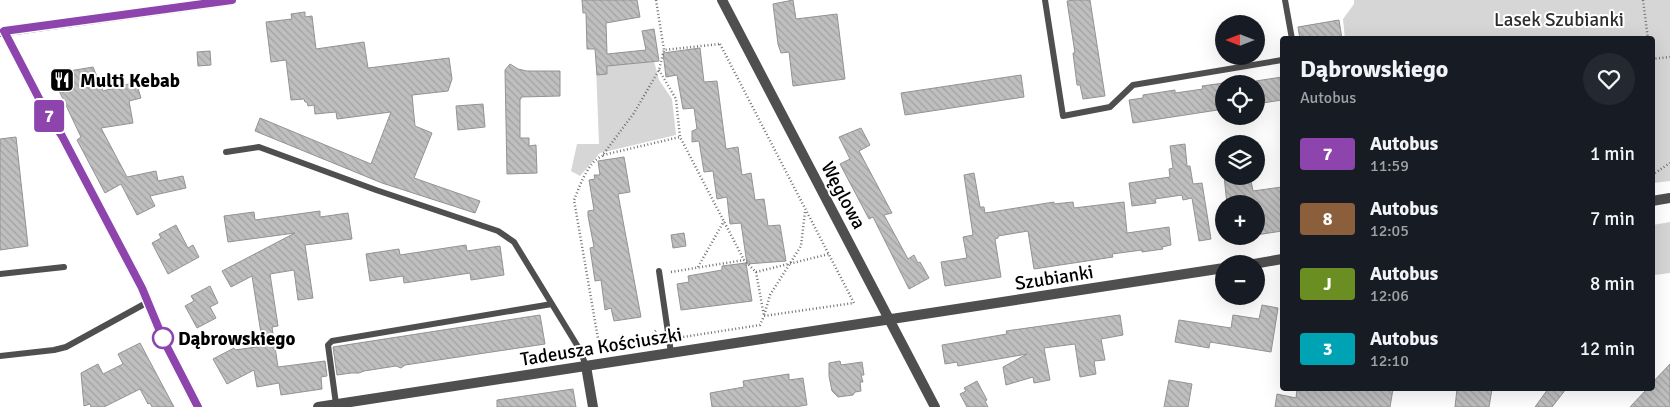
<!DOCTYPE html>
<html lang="pl">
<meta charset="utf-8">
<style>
body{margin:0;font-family:Signika,sans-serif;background:#242831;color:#f1f3f6;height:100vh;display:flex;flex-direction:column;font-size:19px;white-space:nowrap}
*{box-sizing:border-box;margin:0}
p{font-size:16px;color:#9ea1a6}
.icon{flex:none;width:28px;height:28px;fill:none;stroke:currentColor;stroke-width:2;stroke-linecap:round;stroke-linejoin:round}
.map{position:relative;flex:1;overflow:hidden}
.details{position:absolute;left:1280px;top:36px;width:375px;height:355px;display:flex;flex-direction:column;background:#171b24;border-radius:5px;box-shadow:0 5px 20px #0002}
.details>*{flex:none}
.badge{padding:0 10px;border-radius:4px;font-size:18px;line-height:32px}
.needle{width:32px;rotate:270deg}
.fabs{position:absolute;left:1215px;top:15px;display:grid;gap:10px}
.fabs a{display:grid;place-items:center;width:50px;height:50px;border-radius:50%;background:#171b24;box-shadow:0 5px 20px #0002;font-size:25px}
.map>.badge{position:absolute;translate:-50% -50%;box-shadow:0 0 0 2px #fff}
.round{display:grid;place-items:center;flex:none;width:52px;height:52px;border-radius:26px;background:#242831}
.headline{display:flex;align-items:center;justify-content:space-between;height:85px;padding:0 20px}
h1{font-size:24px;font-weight:700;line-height:38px}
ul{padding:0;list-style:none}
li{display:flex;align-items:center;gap:15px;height:65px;padding:0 20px}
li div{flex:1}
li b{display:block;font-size:19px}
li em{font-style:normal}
li .badge{min-width:55px;font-weight:700;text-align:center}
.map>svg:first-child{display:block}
</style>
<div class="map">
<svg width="1670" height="407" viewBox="0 0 1670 407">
<defs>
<pattern id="building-back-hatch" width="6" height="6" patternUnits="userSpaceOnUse" patternTransform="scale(1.25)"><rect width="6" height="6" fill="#bfbfbf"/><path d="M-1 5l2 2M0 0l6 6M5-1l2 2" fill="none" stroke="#a2a2a2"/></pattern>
</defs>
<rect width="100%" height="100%" fill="#fff"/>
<path fill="#d6d6d6" d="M1354,0h316v181l-17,2 -1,-144h-307l-2,-20 11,-15z
M654,61l5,19 13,19 4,36 -76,18 -20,23 -9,-5 6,-27h22l-3,-78z
M1670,222v51l-15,2 -2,-17v-33z"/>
<path fill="url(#building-back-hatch)" stroke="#939393" d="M582,0h55l3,17 -34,6 1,31 39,-4 -4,-19 12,-2 5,32 -52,5v8l-10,1 -2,-26h-8l-1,-36h-3z
M793,0l3,19 41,-5 8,65 -52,7 -4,-34 -8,1 -3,-9 -5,-40z
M1074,0h16l15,96 -22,3 -3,-14h-3l-4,-32h2l-8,-52z
M305,12v5l7,-1 4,33 48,-7 4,26 81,-10 3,21 -4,12 -36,4 3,31 17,7 -18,45 66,23 -5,12 -93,-30 -127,-52 5,-13 111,46 20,-52 -54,7 -1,-7 -21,2 -1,-9 -6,1 -1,-4h-2l-1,-3 -13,1 -5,-40 -15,2 -5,-40 26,-3 -1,-5z
M1339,20l3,19h-42l-2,-12z
M700,48l4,34 13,-1 9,68 12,-2 4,28 9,-2 4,27 9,-1 4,27 12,-1 6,36 -39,3 -6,-41 -11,1 -3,-27 -10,2 -4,-28 -9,1 -5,-31 -7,1v-11l5,-2 -3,-21 -11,1 -6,-34 -11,2 -3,-24z
M210,51l1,14 -13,1 -1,-14z
M510,64l8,5 9,2h33v25l-39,1v2h-1v39h9v8l7,-1 1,28 -30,1 -2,-104z
M93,67l10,24 33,-9 5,16 -12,3 4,22 -32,5 26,49 29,-6 2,10 25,-5 3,12 -36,8 5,10 -18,9 -16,-31 -16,9 -28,-53 4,-3 -28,-59 4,-5z
M1021,75l3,22 -119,18 -4,-22z
M1282,77v23l-26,4v-23z
M1224,83v26l-91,14 -4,-23 14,-2v-3l32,-5v3l28,-4 -1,-3z
M483,104l2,23 -27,3 -2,-24z
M861,128l9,17 -11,6 33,62 -8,2 24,44 6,-4 4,8 2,-1 9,16 -20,11 -36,-72 -4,2 -29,-55 10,-5 -11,-22z
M16,137l12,109 -28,4v-111z
M1185,144l2,22h3l3,18 9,-1 9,56 -12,2 -7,-43 -9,2 -1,-5 -27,4 1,4 -24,3 -3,-23 41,-6 -1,-8 4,-1 -3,-22z
M624,157l6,35 -12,2 23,123 -27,4 -3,-13 -6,2 -4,-30 -6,1 -5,-33 4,-1 -6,-31v-5l6,-1 -5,-30 6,-1 -1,-4h6l-2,-14z
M974,173l6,34h4l1,6 69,-11v2l19,-2 1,6 50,-6 3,31 42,-6 2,18 -9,2 1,2 -21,3v-2l-30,4 1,3 -79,12 -6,-38 -30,5v2l-3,1 6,38 -56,9 -4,-24 26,-4 -4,-21 10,-2 -9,-60z
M1224,176h26l3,15 29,-4v44l-26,4v-31h-29z
M320,211v6l28,-4 4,26 -47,6 8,53 -15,2 -4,-30 -24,4 8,52 -6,1 6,40 47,-6 2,15 -6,1 1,12 -41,6 -2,-12 -22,4 -3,-17 -27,14 -14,-25 21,-11 1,2 28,-4 -11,-70 -21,11 -9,-16 73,-38 -67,9 -4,-26 30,-4 1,8z
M176,225l12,23 5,-3 6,12 -31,17 -16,-31 9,-5 -2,-4z
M684,233l2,13 -13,2 -2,-13z
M466,245l1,6 33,-5 4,29 -33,5 -1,-7 -66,10 -1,-7 -33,5 -4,-27 33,-5 1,6z
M746,263l6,38 -71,9 -4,-26 12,-2 -1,-6 34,-6v-4z
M210,286l8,17 -8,4 6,11 -19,10 -12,-22 9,-5 -3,-5z
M1262,305l16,3 -7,44 -61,-10 -1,6 -34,-6 4,-22 52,8 2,-13 26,4z
M540,315l5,29 -140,21 -4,3 -5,-2 -32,5 -5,2h-8l-14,2 -4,-28z
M1120,315l3,20 -22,4 4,21 -11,1 2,13 -16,3 -5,-33 -31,4 6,32 -16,3 -1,-6 -27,8 -3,-18 24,-13 -69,12 -1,-4 -12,2 -3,-19 65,-11 -1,-3z
M140,343l34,64h-22l-2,-4 -2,1 -8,-15 -36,18h-13l-1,-3 -6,2 -3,-33 17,-9 5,10 20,-10 -5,-10z
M840,361l1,4 21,-3 2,13h-3l2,7h-3l1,9 -6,1 -2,3 -15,2 -6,-6 -3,-15v-13z
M1670,364v43h-40l17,-18h5v-6z
M789,374v6l14,-2 4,27 -13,2h-82l-2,-14 34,-6 -1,-6z
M1169,380l23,4 -4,23h-24z
M977,381l10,19 -2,1 3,6h-21l-7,-13 6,-3 -2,-3z
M573,389l3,18h-79v-7z
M1297,389h96l-3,18h-115l2,-13 19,4z
M1457,389h35l-3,18h-34z
M1548,389h18l-14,18h-17z"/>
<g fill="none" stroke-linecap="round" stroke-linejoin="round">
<path stroke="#717171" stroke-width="2.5" stroke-dasharray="1 2.5" stroke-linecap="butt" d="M656,0l8,50
M1643,0l5,39
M720,44l134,259 -90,13 -4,9 -160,25 -26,-150c6,-14 13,-37 28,-44l32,-43 25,-43 5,-20z
M1652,59l18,-2
M659,70l17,29 4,38 64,123 12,12 8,44 6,-21 31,-49 4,-34
M603,155l77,-18
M1652,175l18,-12
M698,267l26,-46
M671,272l73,-12
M756,272l73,-18
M646,342l11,-13"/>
<path stroke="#4f4f4f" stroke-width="6" d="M1045,0l18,116 47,-9 23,-22 149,-25
M1285,0l7,39
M226,152l33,-5 117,43 122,41 16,11 66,108 6,16
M659,271l12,82
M0,274l64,-7
M0,356l54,-6 12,-3 82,-45
M336,404l-8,-59 4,-4 220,-37"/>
<path stroke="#4f4f4f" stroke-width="10" d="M722,0l213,407
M4,31l41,79 17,26 80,152 22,53 34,66
M0,32l232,-32
M1652,201l18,-3
M1254,264l28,-5
M586,366l7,41
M318,407l906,-139"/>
</g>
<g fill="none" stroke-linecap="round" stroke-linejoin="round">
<defs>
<path id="line" d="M198,407l-34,-66 -22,-53 -80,-152 -17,-26 -41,-79 228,-31"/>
</defs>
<use href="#line" stroke="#fff" stroke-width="11"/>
<use href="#line" stroke="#8e44ad" stroke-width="8"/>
</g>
<defs>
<symbol id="restaurant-square" viewBox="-11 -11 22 22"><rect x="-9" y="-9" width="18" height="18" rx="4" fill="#000" stroke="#fff"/><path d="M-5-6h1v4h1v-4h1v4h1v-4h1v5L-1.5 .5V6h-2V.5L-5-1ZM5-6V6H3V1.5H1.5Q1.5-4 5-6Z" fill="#fff"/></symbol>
</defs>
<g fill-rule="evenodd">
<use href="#restaurant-square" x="48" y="66" width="28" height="28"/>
</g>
<circle fill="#fff" stroke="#8e44ad" stroke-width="2.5" cx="163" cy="338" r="10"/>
<g text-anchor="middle" stroke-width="4" stroke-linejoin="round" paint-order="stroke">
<g font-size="19" fill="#2d2d2d" stroke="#fff">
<text x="1559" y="26">Lasek Szubianki</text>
</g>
<g font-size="19" font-weight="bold" fill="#000" stroke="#fff" text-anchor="start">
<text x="80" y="87">Multi Kebab</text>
</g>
<g font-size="19" fill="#000" stroke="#fff">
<text transform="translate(844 195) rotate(62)" y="7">Węglowa</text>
<text transform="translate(1054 277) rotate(-9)" y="7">Szubianki</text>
<text transform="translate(601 346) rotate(-9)" y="7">Tadeusza Kościuszki</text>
</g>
<g font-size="19" font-weight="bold" fill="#000" stroke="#fff" text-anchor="start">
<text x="178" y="345">Dąbrowskiego</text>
</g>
</g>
</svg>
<div class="fabs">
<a><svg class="needle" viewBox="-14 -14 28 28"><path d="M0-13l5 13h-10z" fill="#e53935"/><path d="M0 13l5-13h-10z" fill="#9ea1a6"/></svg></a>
<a><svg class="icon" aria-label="locate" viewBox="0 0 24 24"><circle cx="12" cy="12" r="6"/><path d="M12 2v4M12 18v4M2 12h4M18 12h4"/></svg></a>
<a><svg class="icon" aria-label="layers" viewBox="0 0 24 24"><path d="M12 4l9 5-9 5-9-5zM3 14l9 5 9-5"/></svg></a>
<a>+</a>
<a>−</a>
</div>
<b class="badge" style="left:49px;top:116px;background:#8e44ad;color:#fff">7</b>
<section class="details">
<div class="headline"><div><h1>Dąbrowskiego</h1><p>Autobus</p></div><a class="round"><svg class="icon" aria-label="heart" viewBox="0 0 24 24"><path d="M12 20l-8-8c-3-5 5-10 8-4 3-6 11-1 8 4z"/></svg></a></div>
<ul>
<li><span class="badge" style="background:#8e44ad;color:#fff">7</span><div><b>Autobus</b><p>11:59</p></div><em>1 min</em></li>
<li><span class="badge" style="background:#8b5e3c;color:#fff">8</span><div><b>Autobus</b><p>12:05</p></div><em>7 min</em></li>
<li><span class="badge" style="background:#6b8e23;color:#fff">J</span><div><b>Autobus</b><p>12:06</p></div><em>8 min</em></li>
<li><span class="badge" style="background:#00a3b4;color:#fff">3</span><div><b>Autobus</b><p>12:10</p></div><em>12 min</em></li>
</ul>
</section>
</div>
